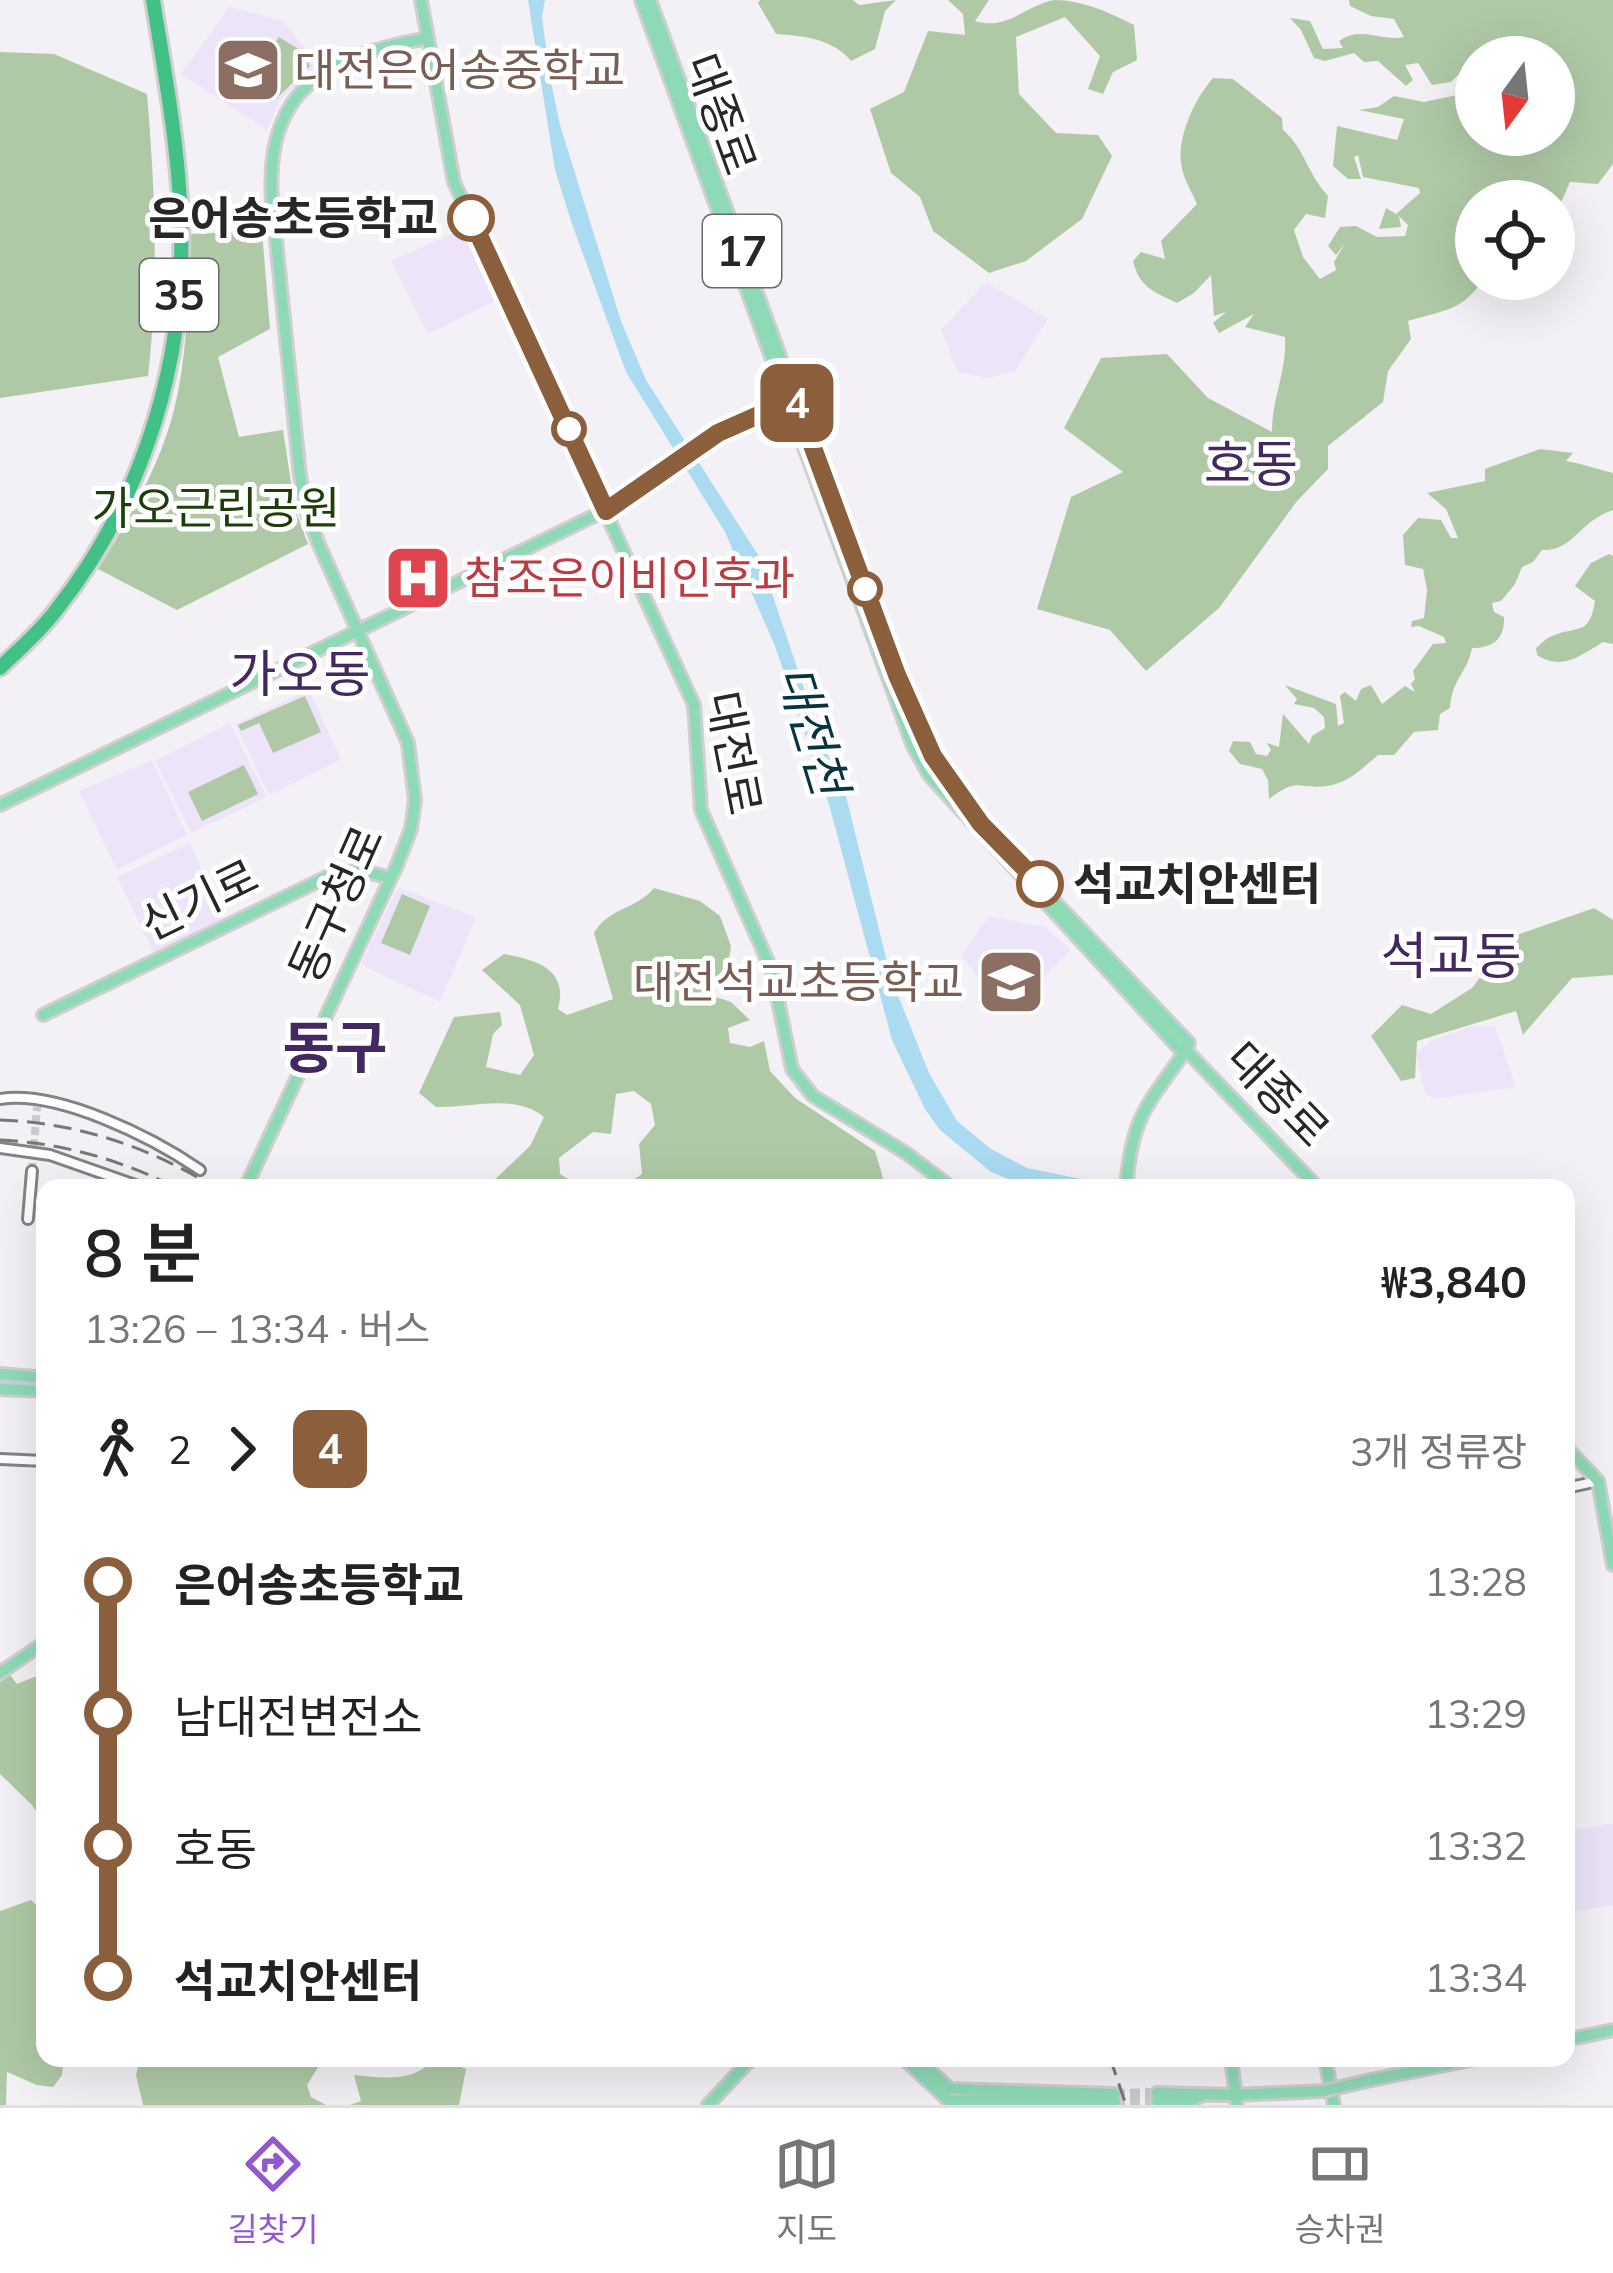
<!DOCTYPE html>
<html lang="ko">
<meta charset="utf-8">
<style>
body{margin:0;font-family:Mulish,"Noto Sans KR",sans-serif;background:#f6f6f6;color:#222;height:100vh;display:flex;flex-direction:column;font-size:45px;white-space:nowrap}
*{box-sizing:border-box;margin:0}
p{font-size:39px;color:#767676}
.icon{flex:none;width:66px;height:66px;fill:none;stroke:currentColor;stroke-width:2;stroke-linecap:round;stroke-linejoin:round}
.map{position:relative;flex:1;overflow:hidden}
.details{position:absolute;left:36px;top:1179px;width:1539px;height:888px;display:flex;flex-direction:column;background:#fff;border-radius:24px;box-shadow:0 12px 48px #0002}
.details>*{flex:none}
.badge{padding:0 24px;border-radius:18px;font-size:42px;line-height:78px}
.needle{width:78px;rotate:195deg}
.controls{position:absolute;left:1455px;top:36px;display:grid;gap:24px}
.controls a{display:grid;place-items:center;width:120px;height:120px;border-radius:50%;background:#fff;box-shadow:0 12px 48px #0002;font-size:60px}
.map>.badge{position:absolute;translate:-50% -50%;box-shadow:0 0 0 6px #fff}
.legs{display:flex;align-items:center;gap:18px;height:132px;padding:0 48px;font-size:39px}
.legs p{margin-inline-start:auto}
.overview{display:flex;align-items:center;justify-content:space-between;height:204px;padding:0 48px}
h1{font-size:66px;font-weight:600;line-height:90px}
ul{padding:0 48px;list-style:none}
li{display:flex;align-items:center;gap:42px;height:132px;font-size:45px}
li i{display:grid;place-items:center;width:18px;height:100%;margin:0 15px;background:currentColor}
li i::after{content:'';width:30px;height:30px;margin:-15px;border:9px solid;border-radius:50%;background:#fff}
li p{margin-inline-start:auto}
li:first-child i{background:linear-gradient(#0000 50%,currentColor 0)}
li:last-child i{background:linear-gradient(currentColor 50%,#0000 0)}
.tabs{display:flex;justify-content:space-around;align-items:center;height:168px;border-top:3px solid #e0e0e0;background:#fff;font-size:33px;color:#767676}
.tabs a{display:grid;justify-items:center;gap:6px}
.tabs .current{color:#9358cf}
.map>svg:first-child{display:block}
</style>
<div class="map">
<svg width="1613" height="2105" viewBox="0 0 1613 2105">
<rect width="100%" height="100%" fill="#f3f1f5"/>
<path fill="#ede4f9" d="M229,7l54,14 35,45 -38,34 -13,30 -86,-56z
M465,228l34,71 -71,35 -37,-73z
M986,282l62,37 -33,52 -27,7 -30,-6 -17,-42z
M309,690l32,70 -72,35 -34,-71z
M230,723l37,74 -76,36 -36,-73z
M152,760l35,75 -70,35 -38,-79z
M190,843l34,79 -69,33 -38,-78z
M400,888l76,29 -36,85 -76,-36 -2,-4 34,-71z
M989,916l56,11 26,23 -63,63 -47,-57z
M1495,1026l21,61 -83,12 -8,-6 -9,-39 16,-14 37,-13z
M1613,1823v82l-47,8v-82z"/>
<path fill="#afc9a6" d="M760,0h93l6,5 37,-5 -11,11 -10,38 -24,12c-18,-22 -46,-25 -75,-27l-18,-31z
M948,0h41l-14,21c32,10 49,-15 79,-21 29,0 56,13 80,25l3,35 -24,12 -10,22 -15,-5 12,-33 -35,-39 -49,20 3,57 37,39 42,2 14,21 -30,63 -56,42 -37,12 -56,-42 -13,-34 -29,-24 -21,-64 34,-17 24,-61 37,4 -2,-21z
M1349,0h264v164l-15,20 -28,-2 -16,36v-17h-78v78h8c-23,33 -40,31 -76,42l3,18 -23,32 -5,31 -55,44v23l-31,32 -78,107 -73,63 -36,-41 -73,-21 34,-112 52,-25 -59,-44 37,-70 66,-4 41,44 64,34c0,-34 15,-61 13,-95l-40,-10 9,-13 -35,19 -6,-10 13,-11 -12,4 -3,-41 -17,18 -17,10c-23,-11 -38,-16 -44,-42l8,-9 24,7 -4,-18 36,-37c-5,-12 -13,-24 -15,-36 -7,-28 13,-70 31,-90l20,1 49,39 1,12c23,20 23,42 45,66l-3,22 -19,-4 -12,16 9,27 17,22 16,-9 -2,-8 11,-19 -9,12 -8,-9 12,-19 16,-1 21,11 28,-1 3,-11 -9,-9 2,11 -22,2 7,-21 10,6 24,-21 -1,-5 -56,-11 -5,-22 -4,2 7,22h-13l-15,-13 4,-40 60,14 7,-21 -45,-9 19,-3 16,-11 30,6 52,-11v44h78v-78h-78v26l-13,-13 -12,12 -19,3 -14,-22 -13,2 8,15 -7,6 -28,-25 -14,1 -10,-9 -29,8 -11,-3 -13,-28 -11,-12 20,3 13,28 20,-1 -4,-7c22,-16 42,1 65,-4l-10,-18 -23,-3 -21,-10z
M279,37l21,13 10,16 -34,33 -28,-19z
M0,52l54,2 93,40c8,96 12,186 1,282l-148,22z
M262,231l8,98 -52,28 21,80 44,-7 12,79 13,35 -131,66 -79,-41c30,-48 62,-103 76,-159 14,-56 14,-118 17,-176z
M1540,449l33,4 -7,8c17,3 31,8 47,12v37c-34,11 -40,42 -71,40l-9,12 -11,5 -7,17 -14,17 -9,2 2,9 10,5c1,23 -12,31 -32,31 -5,26 -20,30 -22,60l-10,6 -2,16 -24,2 -20,23h-16c-15,13 -30,28 -51,31 -30,4 -27,-10 -58,13l-1,-19 -6,-11 -22,-5 -11,-13 4,-10 17,1 6,12 11,2 4,-6 -4,-7 12,4 4,-33 26,30 3,-8 13,-8 -1,-11 -10,-9 -20,-4 3,-5 -12,-14 51,19 2,22 6,-3 -4,-27 5,-4 11,9 5,-12 10,-4 11,19 23,-18 10,6 -4,-8 4,-5 -2,-8 20,-27 13,-1 -2,-6 -25,-11 -8,1 1,-6 12,-3 3,-28 -4,-21 -18,-4 -2,-30 15,-17 23,2 10,18h7l-12,-29 -19,-16 58,-12v-12z
M1609,554l4,2v88l-10,-2c-23,14 -41,29 -66,13l-1,-7c5,-4 10,-10 16,-12 26,-11 37,1 43,-35l-20,-15 16,-23z
M305,696l16,36 -48,21 -14,-30 -18,8 -3,-6z
M244,765l14,29 -56,27 -14,-29z
M654,888l46,13 20,15 11,30 -3,21 -24,26 27,9 19,18 -22,8 2,15 20,4 14,-6 6,30 25,27 80,53 11,37h-265l21,-14 -3,-30 16,-19 -4,-21 -17,-13 -18,3 -5,40 -18,-2 -34,26 1,16 10,6 -6,8h-78l44,-42 14,-29c-28,-24 -73,-9 -108,-10l-17,-14 35,-76 46,-5 2,13 -9,9 -7,33 34,8 14,-20 -14,-50 -38,-35 22,-16c32,6 65,15 54,55l9,6 46,-16 -19,-66c14,-25 43,-24 60,-45z
M402,894l28,12 -20,49 -29,-12z
M1594,908l19,12v55l-41,3 -49,57 -7,-24 -99,30 -2,37 -14,3 -30,-45 31,-31 29,9 41,-26 39,-51z
M45,1667v159l-13,-21 -32,-31v-92l10,-7 7,9 20,-8z
M31,1900l14,13v145h19l-2,17 -9,12 -16,-2 -30,-13 -1,33h-6v-194z
M140,2058h184l-17,27 4,12 15,8h-183l-7,-30z
M435,2058h12l3,5 16,6 -7,36h-109l11,-4 -7,-26c30,3 60,8 81,-17z"/>
<path fill="#abdbf1" d="M528,0h17l-3,17 8,60 10,48 61,196 25,59 114,178 65,192 17,30 49,198 38,95 28,48 34,28 36,19 99,20h-96l-39,-16 -51,-42 -15,-21 -33,-69 -63,-236 -54,-158 -50,-114 -99,-160 -55,-151 -16,-51z"/>
<g fill="none" stroke-linecap="round" stroke-linejoin="round">
<path stroke="#cac9cc" stroke-width="8" stroke-dasharray="8 4" stroke-linecap="butt" d="M32,1171l5,-64"/>
<path stroke="#cac9cc" stroke-width="10" stroke-dasharray="10 5" stroke-linecap="butt" d="M1115,2094l42,-1
M1115,2101h42"/>
<defs>
<path id="minor" d="M0,1099c58,-9 152,38 200,71
M0,1148l50,7 94,33
M28,1219l4,-48
M0,1459l45,2
M1566,1488l32,-7"/>
<path id="major" d="M421,0l33,182 240,523 7,105 71,161 20,98 21,27 93,57 46,35
M641,0l272,746 16,29 249,272 8,3 132,138
M650,0l236,646 47,110 48,68 208,219 -3,7
M0,805l606,-295 112,-77 74,-32
M43,1015l290,-141 30,-3 28,7
M249,1180l148,-315 14,-36 4,-29 -7,-57 -88,-196 -12,-30 -8,-41 -28,-275c-8,-114 56,-145 156,-163
M1126,1188c6,-72 20,-81 60,-138
M0,1374l45,4
M0,1389l45,2
M1566,1447l32,34 15,84
M0,1673l45,-31
M1566,2040l47,-10
M903,2058l45,42 167,1
M917,2058l33,31
M1231,2058l6,47
M1325,2058l9,47
M1371,2080l109,-22
M950,2089l165,5
M1157,2093l79,2 87,-4
M1157,2101h33l11,-5
M708,2105l44,-47"/>
<path id="highway" d="M0,668c19,-19 41,-37 57,-59 77,-97 121,-223 124,-346 3,-87 -14,-177 -28,-263"/>
</defs>
<use href="#minor" stroke="#848286" stroke-width="14"/>
<use href="#major" stroke="#cfcfd0" stroke-width="16"/>
<use href="#highway" stroke="#cfcfd0" stroke-width="20"/>
<use href="#minor" stroke="#fff" stroke-width="8"/>
<use href="#major" stroke="#8edab7" stroke-width="10"/>
<use href="#highway" stroke="#42c187" stroke-width="14"/>
<path stroke="#787779" stroke-width="3" stroke-dasharray="18 9" stroke-linecap="butt" d="M0,1120c79,3 149,27 216,68
M0,1140c63,3 121,20 177,48
M1110,2058l16,47"/>
<defs>
<path id="major-bridge" d="M1323,2091l48,-11"/>
</defs>
<use href="#major-bridge" stroke="#cfcfd0" stroke-width="16" stroke-linecap="butt"/>
<use href="#major-bridge" stroke="#8edab7" stroke-width="10"/>
</g>
<g fill="none" stroke-linecap="round" stroke-linejoin="round">
<defs>
<path id="line-1" d="M471,218l135,293 112,-78 77,-34 102,276 36,81 48,68 59,60"/>
</defs>
<use href="#line-1" stroke="#fff" stroke-width="27"/>
<use href="#line-1" stroke="#8b5e3c" stroke-width="18"/>
</g>
<defs>
<symbol id="school-square" viewBox="-11 -11 22 22"><rect x="-9" y="-9" width="18" height="18" rx="4" fill="#8d6e63" stroke="#fff"/><path d="M0-5L7-2L0 1L-7-2ZM-4 1L0 2.5L4 1V4Q0 6-4 4Z" fill="#fff"/></symbol>
<symbol id="hospital-square" viewBox="-11 -11 22 22"><rect x="-9" y="-9" width="18" height="18" rx="4" fill="#e0444e" stroke="#fff"/><path d="M-5-5h3v3.5h4V-5h3V5h-3V1.5h-4V5h-3Z" fill="#fff"/></symbol>
</defs>
<g fill-rule="evenodd">
<use href="#school-square" x="210" y="32" width="76" height="76"/>
<use href="#hospital-square" x="380" y="540" width="76" height="76"/>
<use href="#school-square" x="973" y="944" width="76" height="76"/>
</g>
<g fill="#fff" stroke="#8b5e3c" stroke-width="6">
<circle cx="471" cy="218" r="21"/>
<circle cx="569" cy="429" r="15"/>
<circle cx="865" cy="589" r="15"/>
<circle cx="1040" cy="884" r="21"/>
</g>
<g text-anchor="middle" stroke-width="10" stroke-linejoin="round" paint-order="stroke">
<g fill="#fff" stroke="#686868" stroke-width="3">
<rect x="703" y="215" width="78" height="72" rx="9"/>
<rect x="140" y="259" width="78" height="72" rx="9"/>
</g>
<g font-size="42" font-weight="bold" fill="#272728">
<text x="742" y="266">17</text>
<text x="179" y="310">35</text>
</g>
<g font-size="45" fill="#785e54" stroke="#fff" text-anchor="start">
<text x="294" y="86">대전은어송중학교</text>
<text x="964" y="998" text-anchor="end">대전석교초등학교</text>
</g>
<g font-size="45" fill="#272728" stroke="#fff">
<text transform="translate(721 114) rotate(70)" y="16">대종로</text>
<text transform="translate(734 753) rotate(79)" y="16">대전로</text>
<text transform="translate(199 900) rotate(-26)" y="16">신기로</text>
<text transform="translate(336 904) rotate(-66)" y="16">동구청로</text>
<text transform="translate(1278 1094) rotate(46)" y="16">대종로</text>
</g>
<g font-size="45" font-weight="bold" fill="#272728" stroke="#fff" text-anchor="end">
<text x="438" y="234">은어송초등학교</text>
<text x="1073" y="900" text-anchor="start">석교치안센터</text>
</g>
<g font-size="45" fill="#1c3f0a" stroke="#fff">
<text x="216" y="524">가오근린공원</text>
</g>
<g font-size="45" fill="#be3a42" stroke="#fff" text-anchor="start">
<text x="464" y="594">참조은이비인후과</text>
</g>
<g font-size="48" font-style="italic" fill="#073343" stroke="#fff">
<text transform="translate(812 730) rotate(73)" y="17">대전천</text>
</g>
<g font-size="51" fill="#442862" stroke="#fff">
<text x="1251" y="482">호동</text>
<text x="300" y="692">가오동</text>
<text x="1451" y="974">석교동</text>
</g>
<g font-size="57" font-weight="bold" fill="#442862" stroke="#fff">
<text x="335" y="1068">동구</text>
</g>
</g>
</svg>
<div class="controls">
<a><svg class="needle" viewBox="-14 -14 28 28"><path d="M0-13l5 13h-10z" fill="#e53935"/><path d="M0 13l5-13h-10z" fill="#767676"/></svg></a>
<a><svg class="icon" aria-label="locate" viewBox="0 0 24 24"><circle cx="12" cy="12" r="6"/><path d="M12 2v4M12 18v4M2 12h4M18 12h4"/></svg></a>
</div>
<b class="badge" style="left:797px;top:403px;background:#8b5e3c;color:#fff">4</b>
<section class="details">
<div class="overview"><div><h1>8 분</h1><p>13:26 – 13:34 · 버스</p></div><b>₩3,840</b></div>
<div class="legs"><svg class="icon" aria-label="walk" viewBox="0 0 24 24"><circle cx="13" cy="4" r="2"/><path d="M13 8l-2 6 4 7M11 14l-3 7M7 12l3-4h3l4 4"/></svg>2<svg class="icon" aria-label="forward" viewBox="0 0 24 24"><path d="M9 5l7 7-7 7"/></svg><b class="badge" style="background:#8b5e3c;color:#fff">4</b><p>3개 정류장</p></div>
<ul>
<li><i style="color:#8b5e3c"></i><b>은어송초등학교</b><p>13:28</p></li>
<li><i style="color:#8b5e3c"></i><span>남대전변전소</span><p>13:29</p></li>
<li><i style="color:#8b5e3c"></i><span>호동</span><p>13:32</p></li>
<li><i style="color:#8b5e3c"></i><b>석교치안센터</b><p>13:34</p></li>
</ul>
</section>
</div>
<nav class="tabs">
<a class="current"><svg class="icon" aria-label="directions" viewBox="0 0 24 24"><path d="M12 3l9 9-9 9-9-9zM9 14v-3h6M13 9l2 2-2 2"/></svg>길찾기</a>
<a><svg class="icon" aria-label="map" viewBox="0 0 24 24"><path d="M3 6l6-2 6 2 6-2v14l-6 2-6-2-6 2zM9 4v14M15 6v14"/></svg>지도</a>
<a><svg class="icon" aria-label="tickets" viewBox="0 0 24 24"><path d="M3 7h18v10H3zM15 7v10"/></svg>승차권</a>
</nav>
